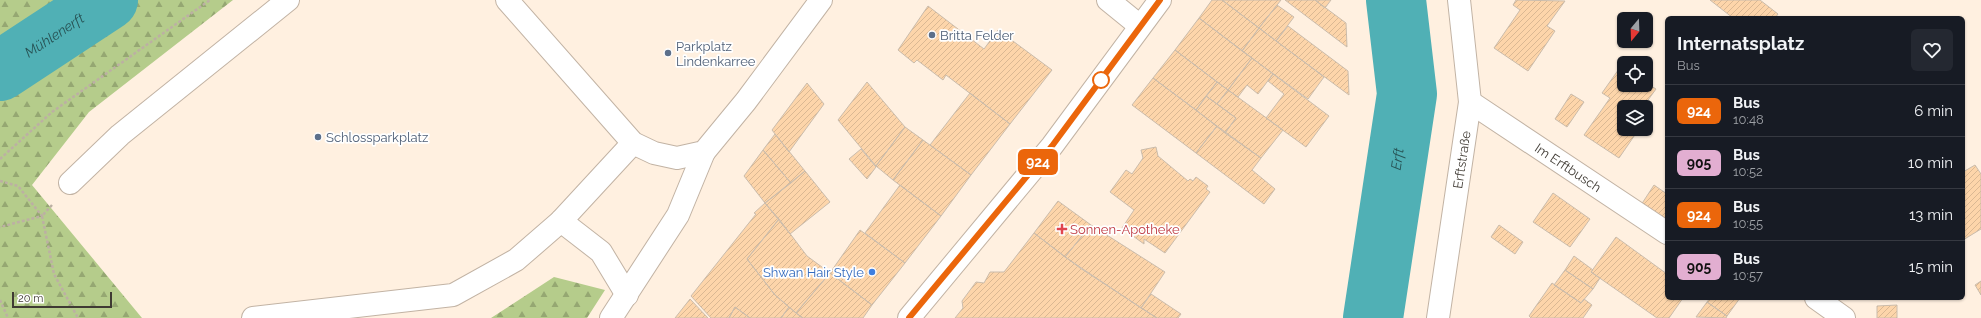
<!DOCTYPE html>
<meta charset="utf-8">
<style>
body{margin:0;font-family:Raleway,sans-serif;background:#242831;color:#f1f3f6;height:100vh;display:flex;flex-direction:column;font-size:15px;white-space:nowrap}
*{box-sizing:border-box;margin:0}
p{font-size:13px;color:#9ea1a6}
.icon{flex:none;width:22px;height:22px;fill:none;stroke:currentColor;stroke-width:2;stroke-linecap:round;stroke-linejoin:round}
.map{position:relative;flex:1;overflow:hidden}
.side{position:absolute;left:1665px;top:16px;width:300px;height:284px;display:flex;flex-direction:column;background:#171b24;border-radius:6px;box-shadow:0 1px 3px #0004}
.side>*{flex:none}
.badge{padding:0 8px;border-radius:6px;font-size:14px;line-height:26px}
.needle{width:26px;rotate:199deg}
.controls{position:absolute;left:1617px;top:12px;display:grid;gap:8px}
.controls a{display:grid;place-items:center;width:36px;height:36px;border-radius:6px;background:#171b24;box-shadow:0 1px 3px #0004;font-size:20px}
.scale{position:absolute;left:12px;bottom:10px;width:100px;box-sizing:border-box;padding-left:4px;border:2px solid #3f3a33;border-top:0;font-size:11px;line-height:14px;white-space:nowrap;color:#3f3a33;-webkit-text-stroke:3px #fff;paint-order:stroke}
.map>.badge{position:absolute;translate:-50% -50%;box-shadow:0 0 0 2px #fff}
.round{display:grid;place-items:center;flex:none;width:42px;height:42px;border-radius:6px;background:#242831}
.headline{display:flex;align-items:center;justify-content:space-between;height:68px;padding:0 12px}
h1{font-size:19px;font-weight:700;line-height:30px}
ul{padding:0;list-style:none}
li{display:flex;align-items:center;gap:12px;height:52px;padding:0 12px;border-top:1px solid #363941}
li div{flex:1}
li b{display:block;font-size:15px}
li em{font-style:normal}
li .badge{min-width:44px;font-weight:700;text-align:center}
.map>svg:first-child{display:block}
</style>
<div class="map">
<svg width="1981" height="318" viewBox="0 0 1981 318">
<defs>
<pattern id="forest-firs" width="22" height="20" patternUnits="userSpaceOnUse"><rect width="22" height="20" fill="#b5cc8b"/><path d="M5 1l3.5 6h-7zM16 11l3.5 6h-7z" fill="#95a772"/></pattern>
<pattern id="building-hatch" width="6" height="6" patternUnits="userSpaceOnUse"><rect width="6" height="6" fill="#fdd5aa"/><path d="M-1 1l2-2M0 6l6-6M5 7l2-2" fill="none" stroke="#dab893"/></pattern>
</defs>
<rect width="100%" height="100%" fill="#fff0e0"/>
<path fill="url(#forest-firs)" d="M0,0h233l-144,112 -57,73 110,133h-142z
M554,277l51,13 -18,28h-96z"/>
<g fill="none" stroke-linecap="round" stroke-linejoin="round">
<g stroke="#50b0b5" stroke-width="60">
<path id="s1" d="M0,71l108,-71"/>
<path id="s2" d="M1373,318l34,-224 -11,-94"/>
</g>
</g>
<path fill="url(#building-hatch)" stroke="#cabcac" d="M1212,0h10l37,28 -17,23 -43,-33z
M1222,0h59l-22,28z
M1285,0h30l31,23 1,24z
M1315,0h16l-6,8z
M1516,0l49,1 -18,25 8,5 -27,40 -34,-23 26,-38 -7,-5z
M1710,0h50l18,14 -3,4h-42z
M1277,5l17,12 -18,24 -17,-13z
M928,6l56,43 14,-19 54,40 -42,54 -64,-49 -3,5 -26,-20 -3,3 -16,-13z
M1199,18l53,40 -24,32 -53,-40z
M1288,26l60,45 1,24 -73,-54z
M1259,28l65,49 -16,22 -66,-48z
M1175,50l42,32 -21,28 -43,-32z
M1252,58l21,16 -15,20 -11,-9 -9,12 -10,-7z
M1621,66l3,2v17h22v-2l10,6 -13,18h-19v22h15l-20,29 -35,-23 26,-37 -8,-5z
M1273,74l56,42 -23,31 -40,-29 18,-24 -16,-13z
M1153,78l64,48 -21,27 -64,-48z
M867,82l38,45 -29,39 -38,-46z
M1217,82l11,8 -11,14 -11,-8z
M807,83l17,21 -35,48 -17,-22z
M1228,90l55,40 -22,28 -36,-25 11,-15 -19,-14z
M970,93l40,31 -39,51 -41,-30z
M1571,94l13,8 -17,25 -12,-8z
M1206,96l30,22 -11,15 -29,-23z
M1217,126l44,32 -9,12 23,19 -11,15 -68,-51z
M905,127l18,13 -30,40 -17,-14z
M775,134l30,37 -14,12 -28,-33z
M923,140l48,35 -30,41 -48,-36z
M1156,147l2,9 30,25 2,-2 3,2 3,-4 12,9 -2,3 4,3 -45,61 -21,-14v5l-22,-16 12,-18 -24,-18 16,-22 6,4 11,-16 -2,-8z
M861,149l15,18 -9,12 -18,-20z
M763,150l28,33 -26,20 -21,-27z
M1975,165l6,9v55l-18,11v-68z
M805,171l25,31 -40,32 -25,-31z
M900,185l41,31 -36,47 -40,-30z
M1654,185l13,9v21l-3,5 -23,-15z
M1553,193l37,26 -20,28 -37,-25z
M1058,201l33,24 -26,32 -31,-24z
M765,203l14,16 -32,40 28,36 14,12 -8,11h-31l-15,-11 -6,11h-18l-20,-22 65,-82 -2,-1z
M779,219l28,37 23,17 -34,40 -21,-18 -28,-36z
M1091,225l74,47 -24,36 -76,-51z
M1499,225l24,17 -8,12 -24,-17z
M860,230l45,33 -33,42 -42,-32z
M1034,233l46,35 77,50h-202l8,-10 -1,-7 14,-19 8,1 6,-11h14z
M1616,237l51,37v24h16l-14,20h-12l-66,-46z
M1574,256l19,14 -2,2 9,6 -7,11 -28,-19z
M1565,270l28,19 -12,14 -27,-18z
M830,273l42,32 -9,13h-60l-7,-5z
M1981,281v14l-6,-10z
M1552,283l29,20 3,-4 8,6 -9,13h-52l-2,-2z
M1151,294l30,20 -3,4h-21l-16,-10z
M1710,298h30l-13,18 -20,-14z
M690,299l18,19h-33z
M1707,302l20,14 -1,2 -30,-1z
M1897,305v13h-20v-12z
M735,307l15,11h-21z
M789,307l7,6 7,5h-22z"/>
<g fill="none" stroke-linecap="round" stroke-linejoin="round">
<defs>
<g id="minor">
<path d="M507,0l126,143 21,10 23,5 27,-6 42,-51 75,-101"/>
<path d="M1108,0l32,26"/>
<path id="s3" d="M1470,102l197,131"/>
<path d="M70,183l50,-48 168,-135"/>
<path d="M561,221l40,31 26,43"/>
<path d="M1816,298l28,20"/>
<path d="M253,318l200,-23 63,-35 45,-39 72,-78"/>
<path d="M611,318l67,-103 26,-63"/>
<path d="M909,318l143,-172 108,-146"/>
<path id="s4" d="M1438,318l32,-216 -11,-102"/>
</g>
</defs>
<use href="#minor" stroke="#c2b3a4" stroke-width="24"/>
<path stroke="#bcb0a3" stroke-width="2.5" stroke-dasharray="3 2" stroke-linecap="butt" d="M0,159l52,-47 158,-112
M0,181l18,5 24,30 -42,11
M52,205l-10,11 12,58 24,44
M0,300l8,18"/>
<use href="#minor" stroke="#fff" stroke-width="22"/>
</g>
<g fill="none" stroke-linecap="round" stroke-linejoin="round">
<defs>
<path id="line" d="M909,318l143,-172 108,-146"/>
</defs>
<use href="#line" stroke="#fff" stroke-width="9"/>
<use href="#line" stroke="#eb660b" stroke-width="6"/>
</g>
<g fill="#5c6f8a" stroke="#fff" stroke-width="1.5">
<circle cx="932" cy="35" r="4"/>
<circle cx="668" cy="53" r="4"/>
<circle cx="318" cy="137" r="4"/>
</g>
<circle fill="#fff" stroke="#eb660b" stroke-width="2" cx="1101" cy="80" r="8"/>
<path fill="#e0444e" stroke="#fff" stroke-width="1.5" d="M1060 223h4v4h4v4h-4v4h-4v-4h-4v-4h4z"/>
<circle fill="#3f7fe0" stroke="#fff" stroke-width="1.5" cx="872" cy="272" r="4"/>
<g text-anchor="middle" stroke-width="3.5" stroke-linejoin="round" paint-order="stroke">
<g font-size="13" fill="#4e5e75" stroke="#fff" text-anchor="start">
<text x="940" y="40">Britta Felder</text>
<text x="676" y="51">Parkplatz<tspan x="676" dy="15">Lindenkarree</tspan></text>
<text x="326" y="142">Schlossparkplatz</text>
</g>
<g font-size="13" fill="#3f3a33" stroke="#fff">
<text dy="5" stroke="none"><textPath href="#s4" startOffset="160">Erftstraße</textPath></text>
<text dy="5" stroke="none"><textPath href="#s3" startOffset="118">Im Erftbusch</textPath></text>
</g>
<g font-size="13" fill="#be3a42" stroke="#fff" text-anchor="start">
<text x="1070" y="234">Sonnen-Apotheke</text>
</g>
<g font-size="13" fill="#366cbe" stroke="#fff" text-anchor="end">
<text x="864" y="277">Shwan Hair Style</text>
</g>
<g font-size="14" font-style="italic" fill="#275254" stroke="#fff">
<text dy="5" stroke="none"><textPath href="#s1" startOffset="65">Mühlenerft</textPath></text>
<text dy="5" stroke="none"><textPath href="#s2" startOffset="161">Erft</textPath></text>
</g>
</g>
</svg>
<div class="controls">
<a><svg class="needle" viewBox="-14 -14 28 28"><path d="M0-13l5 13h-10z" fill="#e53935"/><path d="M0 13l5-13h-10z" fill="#9ea1a6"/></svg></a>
<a><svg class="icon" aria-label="locate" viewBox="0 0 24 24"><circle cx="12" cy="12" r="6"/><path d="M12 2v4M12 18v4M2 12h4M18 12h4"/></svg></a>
<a><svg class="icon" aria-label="layers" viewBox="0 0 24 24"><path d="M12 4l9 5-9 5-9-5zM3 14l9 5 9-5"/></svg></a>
</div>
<div class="scale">20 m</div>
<b class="badge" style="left:1038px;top:162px;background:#eb660b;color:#fff">924</b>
<section class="side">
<div class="headline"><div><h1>Internatsplatz</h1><p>Bus</p></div><a class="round"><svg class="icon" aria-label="heart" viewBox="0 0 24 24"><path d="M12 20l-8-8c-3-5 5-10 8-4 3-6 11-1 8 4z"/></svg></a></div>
<ul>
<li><span class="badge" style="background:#eb660b;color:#fff">924</span><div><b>Bus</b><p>10:48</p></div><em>6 min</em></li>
<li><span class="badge" style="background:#e2aed1;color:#111">905</span><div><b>Bus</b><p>10:52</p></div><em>10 min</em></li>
<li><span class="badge" style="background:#eb660b;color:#fff">924</span><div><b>Bus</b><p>10:55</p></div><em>13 min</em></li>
<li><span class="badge" style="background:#e2aed1;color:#111">905</span><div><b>Bus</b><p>10:57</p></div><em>15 min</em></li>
</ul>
</section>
</div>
